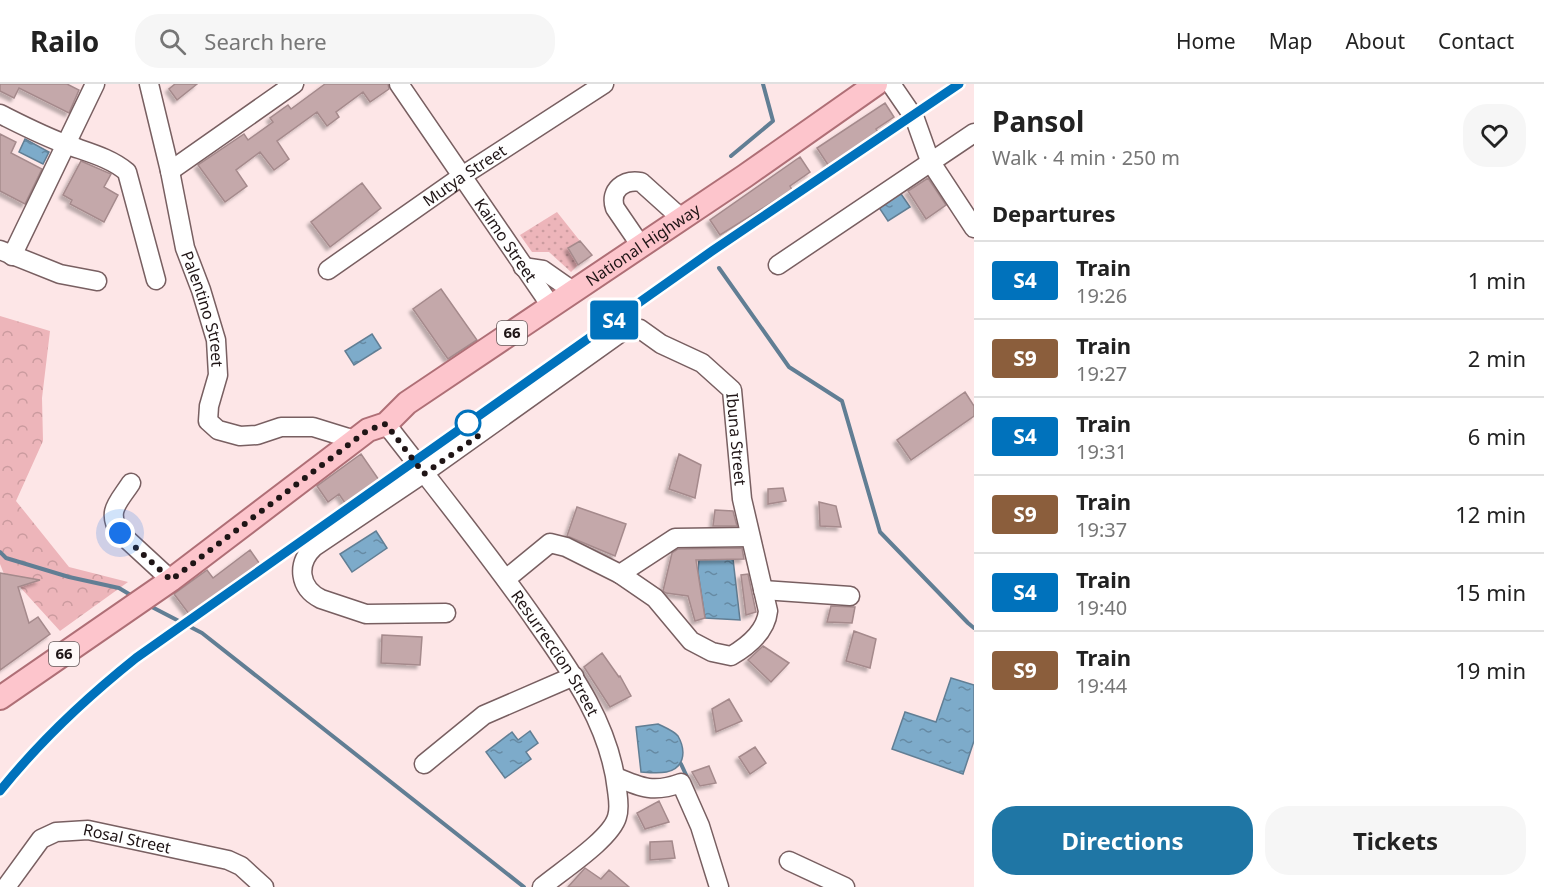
<!DOCTYPE html>
<meta charset="utf-8">
<style>
body{margin:0;font-family:"Noto Sans",sans-serif;background:#f6f6f6;color:#222;height:100vh;display:flex;flex-direction:column;font-size:22px;white-space:nowrap}
*{box-sizing:border-box;margin:0}
p{font-size:20px;color:#767676}
.icon{flex:none;width:33px;height:33px;fill:none;stroke:currentColor;stroke-width:2;stroke-linecap:round;stroke-linejoin:round}
.map{position:relative;flex:1;overflow:hidden}
.side{display:flex;flex-direction:column;background:#fff;width:570px}
.side>*{flex:none}
.badge{padding:0 12px;border-radius:4px;font-size:21px;line-height:39px}
.you{position:absolute;width:30px;height:30px;margin:-15px;border:4px solid #fff;border-radius:50%;background:#1a73e8;box-shadow:0 0 0 9px #1a73e833}
.map>.badge{position:absolute;translate:-50% -50%;box-shadow:0 0 0 3px #fff}
h2{padding:0 18px;font-size:22px;line-height:54px}
.round{display:grid;place-items:center;flex:none;width:63px;height:63px;border-radius:24px;background:#f6f6f6}
.summary{display:flex;align-items:center;justify-content:space-between;height:102px;padding:0 18px}
h1{font-size:28px;font-weight:700;line-height:45px}
.button{display:flex;gap:12px;margin-top:auto;padding:12px 18px}
.button a{flex:1;height:69px;border-radius:24px;background:#1f76a5;color:#fff;font-size:24px;font-weight:700;line-height:69px;text-align:center}
.button a+a{background:#f6f6f6;color:#222}
ul{padding:0;list-style:none}
li{display:flex;align-items:center;gap:18px;height:78px;padding:0 18px;border-top:2px solid #e0e0e0}
li div{flex:1}
li b{display:block;font-size:22px}
li em{font-style:normal}
li .badge{min-width:66px;font-weight:700;text-align:center}
header{display:flex;align-items:center;gap:36px;box-sizing:border-box;height:84px;padding:0 30px;background:#fff;border-bottom:2px solid #e0e0e0}
header strong{font-size:28px}
nav{display:flex;gap:33px;margin-inline-start:auto;font-size:21px}
.search{width:420px;height:54px;background:#f6f6f6;display:flex;align-items:center;gap:15px;box-sizing:border-box;padding:0 21px;border-radius:24px;color:#767676;font-size:22px}
main{display:flex;flex:1;min-height:0}
.map>svg:first-child{display:block}
</style>
<header>
<strong>Railo</strong>
<div class="search"><svg class="icon" aria-label="search" viewBox="0 0 24 24"><circle cx="10" cy="10" r="6"/><path d="M15 15l6 6"/></svg>Search here</div>
<nav><a>Home</a><a>Map</a><a>About</a><a>Contact</a></nav>
</header>
<main>
<div class="map">
<svg width="974" height="803" viewBox="0 0 974 803">
<defs>
<pattern id="forest-crowns" width="20" height="18" patternUnits="userSpaceOnUse" patternTransform="scale(1.5)"><rect width="20" height="18" fill="#edb5ba"/><path d="M2 6a3 3 0 1 1 6 0M12 15a3 3 0 1 1 6 0" fill="none" stroke="#cb9b9f"/></pattern>
<pattern id="park-dots" width="8" height="8" patternUnits="userSpaceOnUse" patternTransform="scale(1.5)"><rect width="8" height="8" fill="#edb5ba"/><path d="M2 2h.1M6 6h.1" fill="none" stroke="#cb9b9f" stroke-width="1.8" stroke-linecap="round"/></pattern>
<pattern id="water-ripples" width="26" height="14" patternUnits="userSpaceOnUse" patternTransform="scale(1.5)"><rect width="26" height="14" fill="#7dabca"/><path d="M2 4q2-2 4 0t4 0M15 11q2-2 4 0t4 0" fill="none" stroke="#668aa3"/></pattern>
<filter id="shadow"><feDropShadow dx="-3.5" dy="3.5" stdDeviation="1.5" flood-color="#0004"/></filter>
</defs>
<rect width="100%" height="100%" fill="#fde6e7"/>
<path fill="url(#forest-crowns)" d="M0,232l50,15 -8,67 1,43 -27,60 53,66 59,15 -68,49 -41,-45 19,-6 -34,-6 -4,-10z"/>
<path fill="url(#park-dots)" d="M557,128l23,29 -11,7 9,17 -7,7 -22,-20h-17l-12,-17z"/>
<path fill="url(#water-ripples)" stroke="#617e94" stroke-width="1.5" d="M25,55l24,13 -6,12 -24,-12z
M899,107l11,16 -22,14 -10,-15z
M372,250l9,14 -27,17 -9,-14z
M376,447l11,17 -35,24 -12,-18z
M733,475l7,61 -35,-2 -7,-46 1,-12z
M951,594l23,7v56l-11,33 -71,-25 13,-37 31,10z
M658,640c6,3 16,7 20,12 4,7 6,16 4,23 -5,17 -27,14 -41,13l-5,-45z
M530,647l8,12 -12,9 5,7 -26,19 -19,-26 26,-20 6,8z"/>
<g fill="none" stroke-linecap="round" stroke-linejoin="round">
<path stroke="#617e94" stroke-width="4" d="M731,72l42,-35 -10,-37
M719,184l70,99 53,34 38,131 88,91 6,5
M0,468l6,6 63,19 50,11 15,9
M148,521l54,28 322,254
M681,680l7,15"/>
</g>
<path fill="#c4a8aa" stroke="#a58a8c" stroke-width="1.5" filter="url(#shadow)" d="M0,0h67l12,6 -10,23 -50,-25 -5,10 -14,-7z
M175,0h22l-20,16 -8,-11z
M325,0h63l1,5 -19,13 -7,-10 -27,20 3,5 -12,9 -10,-14 -40,29 12,18 -15,11 -14,-18 -24,18 11,16 -22,16 -27,-37 46,-31 4,6 25,-18 -3,-4 18,-13 3,4z
M885,19l9,14 -18,12 2,3 -46,31v8l-15,-23z
M0,50l16,8 -5,11 31,16 -17,35 -25,-13z
M800,73l10,15 -20,14 2,4 -72,45 -10,-15z
M81,77l30,13 -7,13 14,8 -14,27 -34,-18 2,-4 -9,-5z
M928,94l18,27 -20,14 -18,-28z
M362,99l19,25 -51,39 -19,-25z
M580,157l12,14 -14,10 -10,-17z
M441,205l36,51 -29,19 -35,-50z
M965,308l9,14v10l-63,44 -14,-20z
M361,370l18,26 -34,23 -6,-9 -11,8 -11,-16z
M679,370l22,11 -6,33 -26,-9z
M783,404l3,13 -18,3v-15z
M819,418l17,4 5,21 -21,-1z
M577,423l49,17 -11,32 -48,-20z
M715,426l18,1 4,15h-24z
M742,464l2,11 -48,1 9,58 -10,3 -7,-25 -22,-3 -3,-2 9,-38 6,-4z
M250,466l12,17 -24,20 -28,18 -3,-4 -18,13 -15,-20 33,-24 6,8z
M0,489l40,7 -22,7 11,36 9,-6 12,17 -50,36z
M748,490l8,38 -10,3 -5,-40z
M831,522l24,1 -3,16 -25,-1z
M854,547l22,8 -6,29 -24,-7z
M382,551l40,2 -2,28 -39,-2z
M763,562l26,17 -18,19 -23,-22z
M602,569l17,24 1,-1 11,20 -21,11 -26,-40z
M729,615l13,22 -26,11 -4,-23z
M755,663l11,16 -16,11 -11,-17z
M709,682l7,17 -16,3 -8,-14z
M659,717l10,21 -24,7 -8,-16z
M672,757l3,17 -25,2v-18z
M585,784l16,11 8,-9 20,17h-61z"/>
<g fill="none" stroke-linecap="round" stroke-linejoin="round">
<defs>
<g id="minor">
<path id="s1" d="M149,0l21,87 15,77 16,42 15,50 2,35 -9,31 -1,15 10,9 22,6 17,-1 24,-8h32l42,13"/>
<path id="s2" d="M399,0l152,222"/>
<path d="M891,0l24,35 15,42 44,67"/>
<path d="M0,30c22,11 45,23 68,31 19,7 43,13 59,27l29,108"/>
<path d="M170,87l124,-87"/>
<path d="M641,162l-26,-38c-6,-18 9,-29 26,-26l40,36"/>
<path d="M0,166l60,24 37,7"/>
<path d="M12,172l83,-172"/>
<path d="M778,181l196,-132"/>
<path d="M523,183l20,3 30,21"/>
<path id="s3" d="M328,186l134,-94 142,-92"/>
<path id="s4" d="M386,340c51,66 104,131 151,199 36,51 73,103 80,167 1,8 3,18 0,27 -6,22 -56,54 -75,70"/>
<path d="M131,399c-13,20 -25,28 -11,50l51,47"/>
<path d="M506,495l44,-36 16,4 54,27 55,-36 75,-1"/>
<path d="M763,506l87,6"/>
<path id="s5" d="M446,529l-80,1 -45,-15c-22,-11 -25,-35 -7,-52l110,-74 199,-142 6,-3 11,1 21,15 41,19 30,27 10,109 26,112c-2,21 -20,35 -37,45l-19,-4 -21,-11 -36,-43 -35,-24"/>
<path d="M424,680l60,-49 90,-39"/>
<path d="M616,693c26,11 38,16 65,6l19,43 19,61"/>
<path d="M789,777l56,26"/>
<path id="s6" d="M6,803l35,-48 15,-7 32,-2 140,30 13,6 23,21"/>
</g>
<g id="major">
<path id="s7" d="M0,614l171,-118 184,-140 13,-10 18,-6 21,-21 338,-227 131,-92"/>
</g>
</defs>
<use href="#minor" stroke="#785f61" stroke-width="21"/>
<use href="#major" stroke="#af6f76" stroke-width="26"/>
<use href="#minor" stroke="#fff" stroke-width="18"/>
<use href="#major" stroke="#fdc5cc" stroke-width="22"/>
<defs>
<path id="rail" d="M0,707c40,-50 87,-93 136,-133l576,-407 247,-167"/>
</defs>
<use href="#rail" stroke="#78696a" stroke-width="6"/>
<use href="#rail" stroke="#fef8f8" stroke-width="4" stroke-dasharray="11" stroke-linecap="butt"/>
</g>
<g fill="none" stroke-linecap="round" stroke-linejoin="round">
<defs>
<path id="line" d="M0,707c40,-50 86,-93 136,-133l576,-407 247,-167"/>
</defs>
<use href="#line" stroke="#fff" stroke-width="14"/>
<use href="#line" stroke="#0072bc" stroke-width="9"/>
<path stroke="#1f1516" stroke-width="6" stroke-dasharray="0 10.8" d="M120,449l51,47 197,-150 18,-6 38,50 57,-40 -13,-11"/>
</g>
<circle fill="#fff" stroke="#0072bc" stroke-width="3" cx="468" cy="339" r="12"/>
<g text-anchor="middle" stroke-width="4.5" stroke-linejoin="round" paint-order="stroke">
<g fill="#fef8f8" stroke="#62595a" stroke-width="1.5">
<rect x="497" y="237" width="30" height="24" rx="4.5"/>
<rect x="49" y="558" width="30" height="24" rx="4.5"/>
</g>
<g font-size="15" font-weight="bold" fill="#1f1516">
<text x="512" y="254">66</text>
<text x="64" y="575">66</text>
</g>
<g font-size="16" fill="#1f1516" stroke="#fef8f8">
<text dy="6" stroke="none"><textPath href="#s3" startOffset="166">Mutya Street</textPath></text>
<text dy="6" stroke="none"><textPath href="#s2" startOffset="189">Kaimo Street</textPath></text>
<text dy="6" stroke="none"><textPath href="#s7" startOffset="788">National Highway</textPath></text>
<text dy="6" stroke="none"><textPath href="#s1" startOffset="232">Palentino Street</textPath></text>
<text dy="6" stroke="none"><textPath href="#s5" startOffset="746">Ibuna Street</textPath></text>
<text dy="6" stroke="none"><textPath href="#s4" startOffset="285">Resurreccion Street</textPath></text>
<text dy="6" stroke="none"><textPath href="#s6" startOffset="148">Rosal Street</textPath></text>
</g>
</g>
</svg>
<div class="you" style="left:120px;top:449px"></div>
<b class="badge" style="left:614px;top:236px;background:#0072bc;color:#fff">S4</b>
</div>
<section class="side">
<div class="summary"><div><h1>Pansol</h1><p>Walk · 4 min · 250 m</p></div><a class="round"><svg class="icon" aria-label="heart" viewBox="0 0 24 24"><path d="M12 20l-8-8c-3-5 5-10 8-4 3-6 11-1 8 4z"/></svg></a></div>
<h2>Departures</h2>
<ul>
<li><span class="badge" style="background:#0072bc;color:#fff">S4</span><div><b>Train</b><p>19:26</p></div><em>1 min</em></li>
<li><span class="badge" style="background:#8b5e3c;color:#fff">S9</span><div><b>Train</b><p>19:27</p></div><em>2 min</em></li>
<li><span class="badge" style="background:#0072bc;color:#fff">S4</span><div><b>Train</b><p>19:31</p></div><em>6 min</em></li>
<li><span class="badge" style="background:#8b5e3c;color:#fff">S9</span><div><b>Train</b><p>19:37</p></div><em>12 min</em></li>
<li><span class="badge" style="background:#0072bc;color:#fff">S4</span><div><b>Train</b><p>19:40</p></div><em>15 min</em></li>
<li><span class="badge" style="background:#8b5e3c;color:#fff">S9</span><div><b>Train</b><p>19:44</p></div><em>19 min</em></li>
</ul>
<div class="button"><a>Directions</a><a>Tickets</a></div>
</section>
</main>
